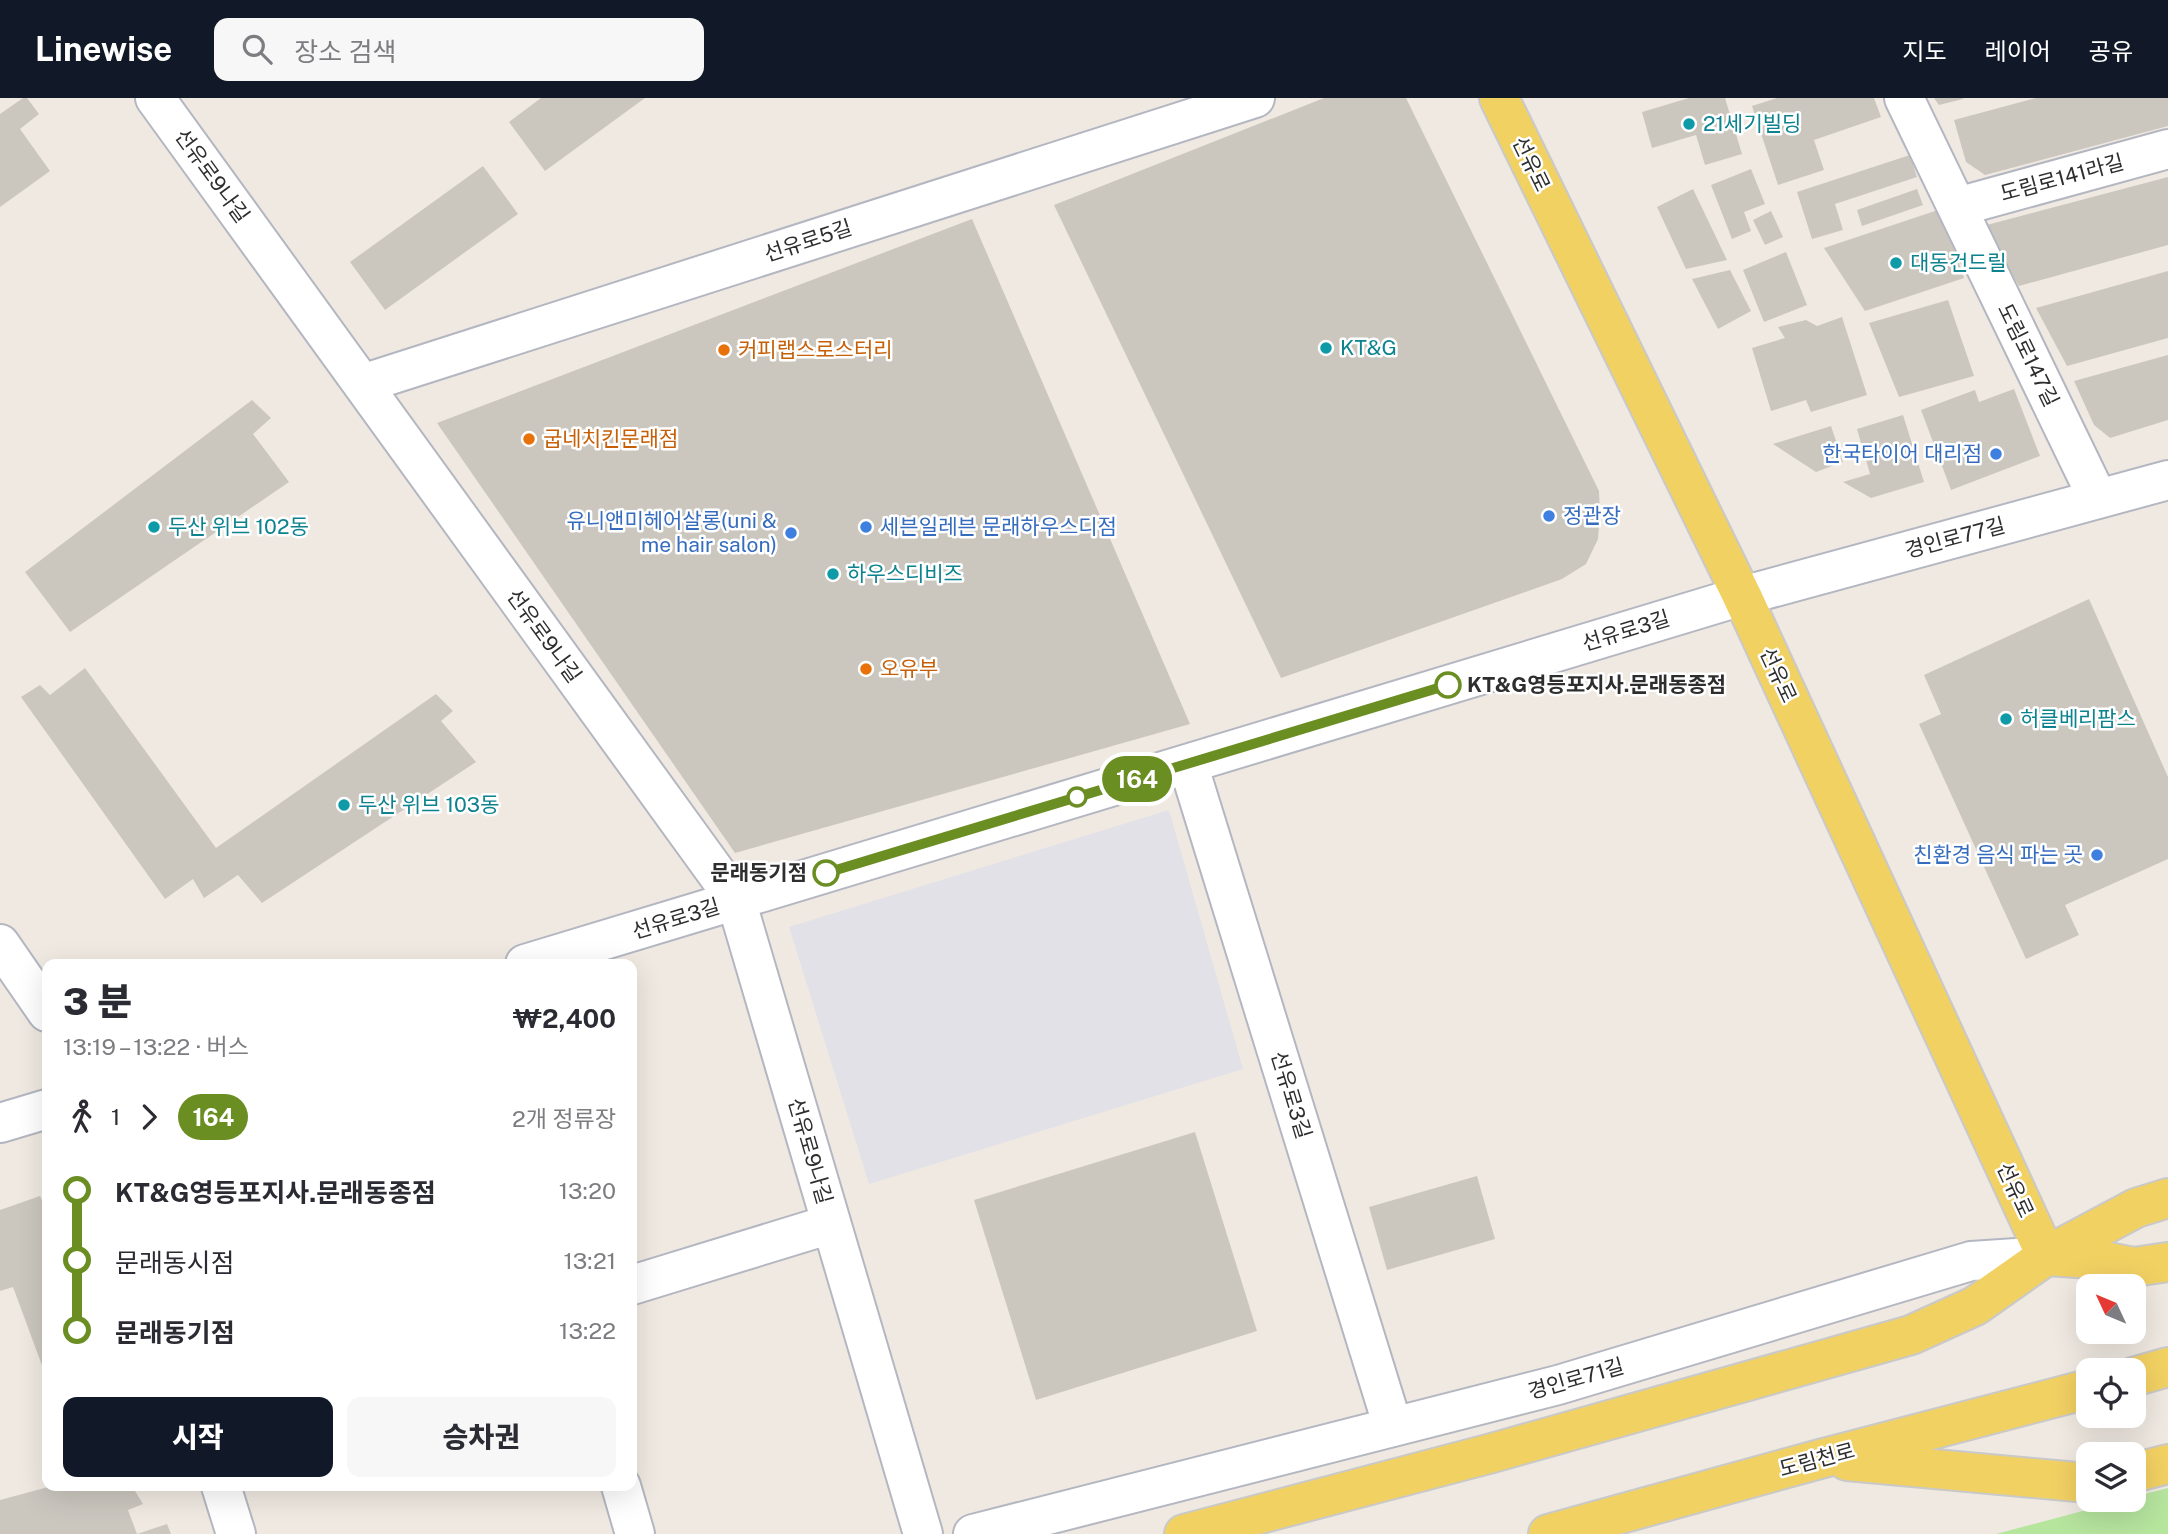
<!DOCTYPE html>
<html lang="ko">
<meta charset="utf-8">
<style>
body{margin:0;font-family:"Public Sans","Noto Sans KR",sans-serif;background:#f7f7f7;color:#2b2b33;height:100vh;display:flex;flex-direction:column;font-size:26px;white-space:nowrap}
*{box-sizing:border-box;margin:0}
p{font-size:23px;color:#7c7c81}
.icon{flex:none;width:38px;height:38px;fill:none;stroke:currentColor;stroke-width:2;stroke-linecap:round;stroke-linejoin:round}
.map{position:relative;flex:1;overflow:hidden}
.side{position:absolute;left:42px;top:861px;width:595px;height:532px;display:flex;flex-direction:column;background:#fff;border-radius:14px;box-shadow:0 7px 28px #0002}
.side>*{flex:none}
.badge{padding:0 14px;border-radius:23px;font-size:24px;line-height:46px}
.needle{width:46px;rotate:314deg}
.fabs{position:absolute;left:2076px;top:1176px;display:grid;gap:14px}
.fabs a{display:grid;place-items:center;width:70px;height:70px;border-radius:14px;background:#fff;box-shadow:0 7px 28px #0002;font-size:35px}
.map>.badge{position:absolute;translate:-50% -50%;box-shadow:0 0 0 4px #fff}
.legs{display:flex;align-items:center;gap:10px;height:77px;padding:0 21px;font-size:23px}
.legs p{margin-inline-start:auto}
.head{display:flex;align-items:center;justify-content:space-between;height:119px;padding:0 21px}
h1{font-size:38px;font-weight:800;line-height:52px}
.button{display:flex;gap:14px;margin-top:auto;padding:14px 21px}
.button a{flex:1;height:80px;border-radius:14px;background:#111827;color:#fff;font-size:28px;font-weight:800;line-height:80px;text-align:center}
.button a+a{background:#f7f7f7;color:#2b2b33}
ul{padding:0 21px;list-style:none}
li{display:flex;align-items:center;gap:24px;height:70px;font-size:26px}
li i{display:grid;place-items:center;width:10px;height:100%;margin:0 9px;background:currentColor}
li i::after{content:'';width:18px;height:18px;margin:-9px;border:5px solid;border-radius:50%;background:#fff}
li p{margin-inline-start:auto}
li:first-child i{background:linear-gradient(#0000 50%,currentColor 0)}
li:last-child i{background:linear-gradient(currentColor 50%,#0000 0)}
header{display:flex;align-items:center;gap:42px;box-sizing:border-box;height:98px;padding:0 35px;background:#111827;color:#fff}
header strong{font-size:33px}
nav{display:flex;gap:38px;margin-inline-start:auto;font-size:24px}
.search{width:490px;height:63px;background:#f7f7f7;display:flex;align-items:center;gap:18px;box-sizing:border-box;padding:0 24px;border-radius:14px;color:#7c7c81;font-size:26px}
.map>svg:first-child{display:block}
</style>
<header>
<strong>Linewise</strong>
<div class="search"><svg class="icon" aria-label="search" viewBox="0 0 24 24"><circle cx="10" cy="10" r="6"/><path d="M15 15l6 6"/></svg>장소 검색</div>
<nav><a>지도</a><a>레이어</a><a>공유</a></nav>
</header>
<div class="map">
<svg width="2168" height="1436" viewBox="0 0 2168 1436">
<rect width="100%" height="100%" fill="#efe9e1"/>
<path fill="#e3e1e8" d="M1169,712l74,259 -374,115 -80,-257z"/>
<path fill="#b6e59e" d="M2168,1390v46h-172l128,-34h9v-3z"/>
<path fill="#cbc7bf" d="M23,0h4l12,16 -19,15 30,42 -50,36v-93z
M541,0h104l-100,73 -36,-49z
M1324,0h82l193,393 1,23 -2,25 -12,25 -24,15 -281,99 -227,-473z
M1689,0h36l17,56 -37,11 -9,-30 -44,13 -10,-36z
M1777,0h97l7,19 -67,23 10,30 -46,15 -26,-79z
M1934,0h29v1l-24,6z
M2036,0h132v28l-183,49 -19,-13 -12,-42z
M1910,57l7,22 -82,27 8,26 -31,9 -15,-47z
M483,68l35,48 -133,96 -35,-48z
M1751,71l14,35 -21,8 7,19 -19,8 -21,-54z
M2168,79v68l-149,41 -36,-60z
M1693,91l34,71 -41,9 -29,-62z
M1917,91l6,16 -61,21 -5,-16z
M1941,111l23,69 -99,33 -41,-63z
M1771,113l12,26 -18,8 -12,-25z
M972,121l218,505 -455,129 -298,-430z
M1786,154l21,53 -43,17 -21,-52z
M1730,172l21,41 -33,18 -26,-50z
M2168,173v67l-101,28 -31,-58z
M1948,202l26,76 -75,21 -30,-74z
M1842,219l25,78 -56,17 -5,-12 -35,11 -19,-63 33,-10 -7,-11 28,-7 11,6z
M2168,257v65l-58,18 -16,-13 -20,-44z
M2014,291l26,67 -89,34 -30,-80 54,-20 4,12z
M252,302l19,18 -18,16 36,48 -219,150 -45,-60z
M1903,317l21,67 -53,16 -28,-16 27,-8 -13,-45z
M1831,328l12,36 -27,10 -43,-28z
M2089,501l79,178v82l-103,46 14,30 -53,24 -107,-235 22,-10 -17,-39z
M85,570l131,180 220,-154 17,17 -12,10 35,41 -214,141 -24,-28 -34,23 -11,-19 -28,20 -144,-202 19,-12 10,10z
M1195,1034l62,199 -221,69 -62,-200z
M1477,1078l18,63 -108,31 -18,-63z
M40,1098l7,14v169l-34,-92 -13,4v-81z
M52,1388h64l2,4 14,-4 11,18 -15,6 9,24 30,-10 4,10h-171v-34z"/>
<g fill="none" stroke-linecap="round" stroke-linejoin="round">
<defs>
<path id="minor" d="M155,0l581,802 187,634
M1904,0l194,401
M1957,109l211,-58
M362,286l893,-286
M1188,666l205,663
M0,846l47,68
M525,866l1217,-368 426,-116
M0,1025l47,-14
M632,1187l199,-61
M221,1388l15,48
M621,1388l14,48
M973,1436l585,-149 413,-124 75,-5"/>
<path id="major" d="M1499,0l243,498 304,660
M2046,1158l47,3 41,8 34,-5
M2133,1279l35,-10
M1847,1363l241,22
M2133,1375l35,-9
M1184,1436l308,-81 419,-118 64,-29 71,-50 90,-48 32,-10
M1548,1436l272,-75 268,-70"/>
</defs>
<use href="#minor" stroke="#b4b7c1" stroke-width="42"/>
<use href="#major" stroke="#c9c9c9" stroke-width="42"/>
<use href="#minor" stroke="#fff" stroke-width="38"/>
<use href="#major" stroke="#f2d163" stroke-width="38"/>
</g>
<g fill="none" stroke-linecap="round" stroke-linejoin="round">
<defs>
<path id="line-1" d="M826,775l622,-188"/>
</defs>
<use href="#line-1" stroke="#fff" stroke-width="16"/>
<use href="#line-1" stroke="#6b8e23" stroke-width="10"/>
</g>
<g fill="#0f9aa8" stroke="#fff" stroke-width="2.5">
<circle cx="1689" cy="26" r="7"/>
<circle cx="1896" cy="165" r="7"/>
<circle cx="1326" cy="250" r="7"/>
<circle cx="154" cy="429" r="7"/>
<circle cx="833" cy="476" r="7"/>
<circle cx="2006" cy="621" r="7"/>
<circle cx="344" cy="707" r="7"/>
</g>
<g fill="#e8710a" stroke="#fff" stroke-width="2.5">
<circle cx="724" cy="252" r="7"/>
<circle cx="529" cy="341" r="7"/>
<circle cx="866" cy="571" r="7"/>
</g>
<g fill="#3f7fe0" stroke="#fff" stroke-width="2.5">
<circle cx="1996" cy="356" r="7"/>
<circle cx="1549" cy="418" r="7"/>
<circle cx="866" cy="429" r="7"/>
<circle cx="791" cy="435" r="7"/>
<circle cx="2097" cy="757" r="7"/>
</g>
<g fill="#fff" stroke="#6b8e23" stroke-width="3.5">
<circle cx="1448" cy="587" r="12"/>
<circle cx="1077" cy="699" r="9"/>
<circle cx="826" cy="775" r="12"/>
</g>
<g text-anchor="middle" stroke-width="5" stroke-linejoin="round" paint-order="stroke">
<g font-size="21" fill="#0d838f" stroke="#fff" text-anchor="start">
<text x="1703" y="33">21세기빌딩</text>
<text x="1910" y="172">대동건드릴</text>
<text x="1340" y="257">KT&amp;G</text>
<text x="168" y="436">두산 위브 102동</text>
<text x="847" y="483">하우스디비즈</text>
<text x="2020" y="628">허클베리팜스</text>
<text x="358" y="714">두산 위브 103동</text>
</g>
<g font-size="21" fill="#2e2e2e" stroke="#fff">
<text transform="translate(1531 66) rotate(64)" y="7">선유로</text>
<text transform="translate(212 78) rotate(54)" y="7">선유로9나길</text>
<text transform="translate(2062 80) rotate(-15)" y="7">도림로141라길</text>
<text transform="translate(808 143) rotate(-18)" y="7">선유로5길</text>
<text transform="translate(2028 257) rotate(64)" y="7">도림로147길</text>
<text transform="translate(1955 440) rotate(-15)" y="7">경인로77길</text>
<text transform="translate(1626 533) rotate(-17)" y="7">선유로3길</text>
<text transform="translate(544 538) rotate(54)" y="7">선유로9나길</text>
<text transform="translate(1778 577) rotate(65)" y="7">선유로</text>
<text transform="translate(676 821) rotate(-17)" y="7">선유로3길</text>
<text transform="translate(1291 997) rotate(73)" y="7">선유로3길</text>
<text transform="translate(810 1053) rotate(74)" y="7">선유로9나길</text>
<text transform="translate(2015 1092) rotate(65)" y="7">선유로</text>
<text transform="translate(1576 1281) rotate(-16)" y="7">경인로71길</text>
<text transform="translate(1817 1362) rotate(-15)" y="7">도림천로</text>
</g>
<g font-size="21" fill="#c56008" stroke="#fff" text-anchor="start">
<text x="738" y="259">커피랩스로스터리</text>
<text x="543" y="348">굽네치킨문래점</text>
<text x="880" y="578">오유부</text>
</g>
<g font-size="21" fill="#366cbe" stroke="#fff" text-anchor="end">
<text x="1982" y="363">한국타이어 대리점</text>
<text x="1563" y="425" text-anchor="start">정관장</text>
<text x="777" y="430">유니앤미헤어살롱(uni &amp;<tspan x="777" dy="24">me hair salon)</tspan></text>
<text x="880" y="436" text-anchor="start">세븐일레븐 문래하우스디점</text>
<text x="2083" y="764">친환경 음식 파는 곳</text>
</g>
<g font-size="21" font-weight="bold" fill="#2e2e2e" stroke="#fff" text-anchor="start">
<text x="1467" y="594">KT&amp;G영등포지사.문래동종점</text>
<text x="807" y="782" text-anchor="end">문래동기점</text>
</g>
</g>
</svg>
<div class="fabs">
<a><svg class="needle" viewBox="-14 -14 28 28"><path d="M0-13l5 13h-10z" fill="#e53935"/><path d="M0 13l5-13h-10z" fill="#7c7c81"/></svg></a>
<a><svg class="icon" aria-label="locate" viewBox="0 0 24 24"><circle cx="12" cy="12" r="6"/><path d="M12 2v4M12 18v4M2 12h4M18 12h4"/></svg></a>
<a><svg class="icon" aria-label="layers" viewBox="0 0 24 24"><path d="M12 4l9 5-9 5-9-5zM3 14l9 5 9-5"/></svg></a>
</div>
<b class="badge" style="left:1137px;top:681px;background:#6b8e23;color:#fff">164</b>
<section class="side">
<div class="head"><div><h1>3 분</h1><p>13:19 – 13:22 · 버스</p></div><b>₩2,400</b></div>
<div class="legs"><svg class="icon" aria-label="walk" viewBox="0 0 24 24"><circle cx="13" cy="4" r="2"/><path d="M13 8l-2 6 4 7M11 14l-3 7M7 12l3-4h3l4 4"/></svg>1<svg class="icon" aria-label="forward" viewBox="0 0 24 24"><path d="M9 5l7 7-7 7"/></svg><b class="badge" style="background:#6b8e23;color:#fff">164</b><p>2개 정류장</p></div>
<ul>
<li><i style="color:#6b8e23"></i><b>KT&amp;G영등포지사.문래동종점</b><p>13:20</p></li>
<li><i style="color:#6b8e23"></i><span>문래동시점</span><p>13:21</p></li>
<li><i style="color:#6b8e23"></i><b>문래동기점</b><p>13:22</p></li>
</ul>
<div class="button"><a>시작</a><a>승차권</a></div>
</section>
</div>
